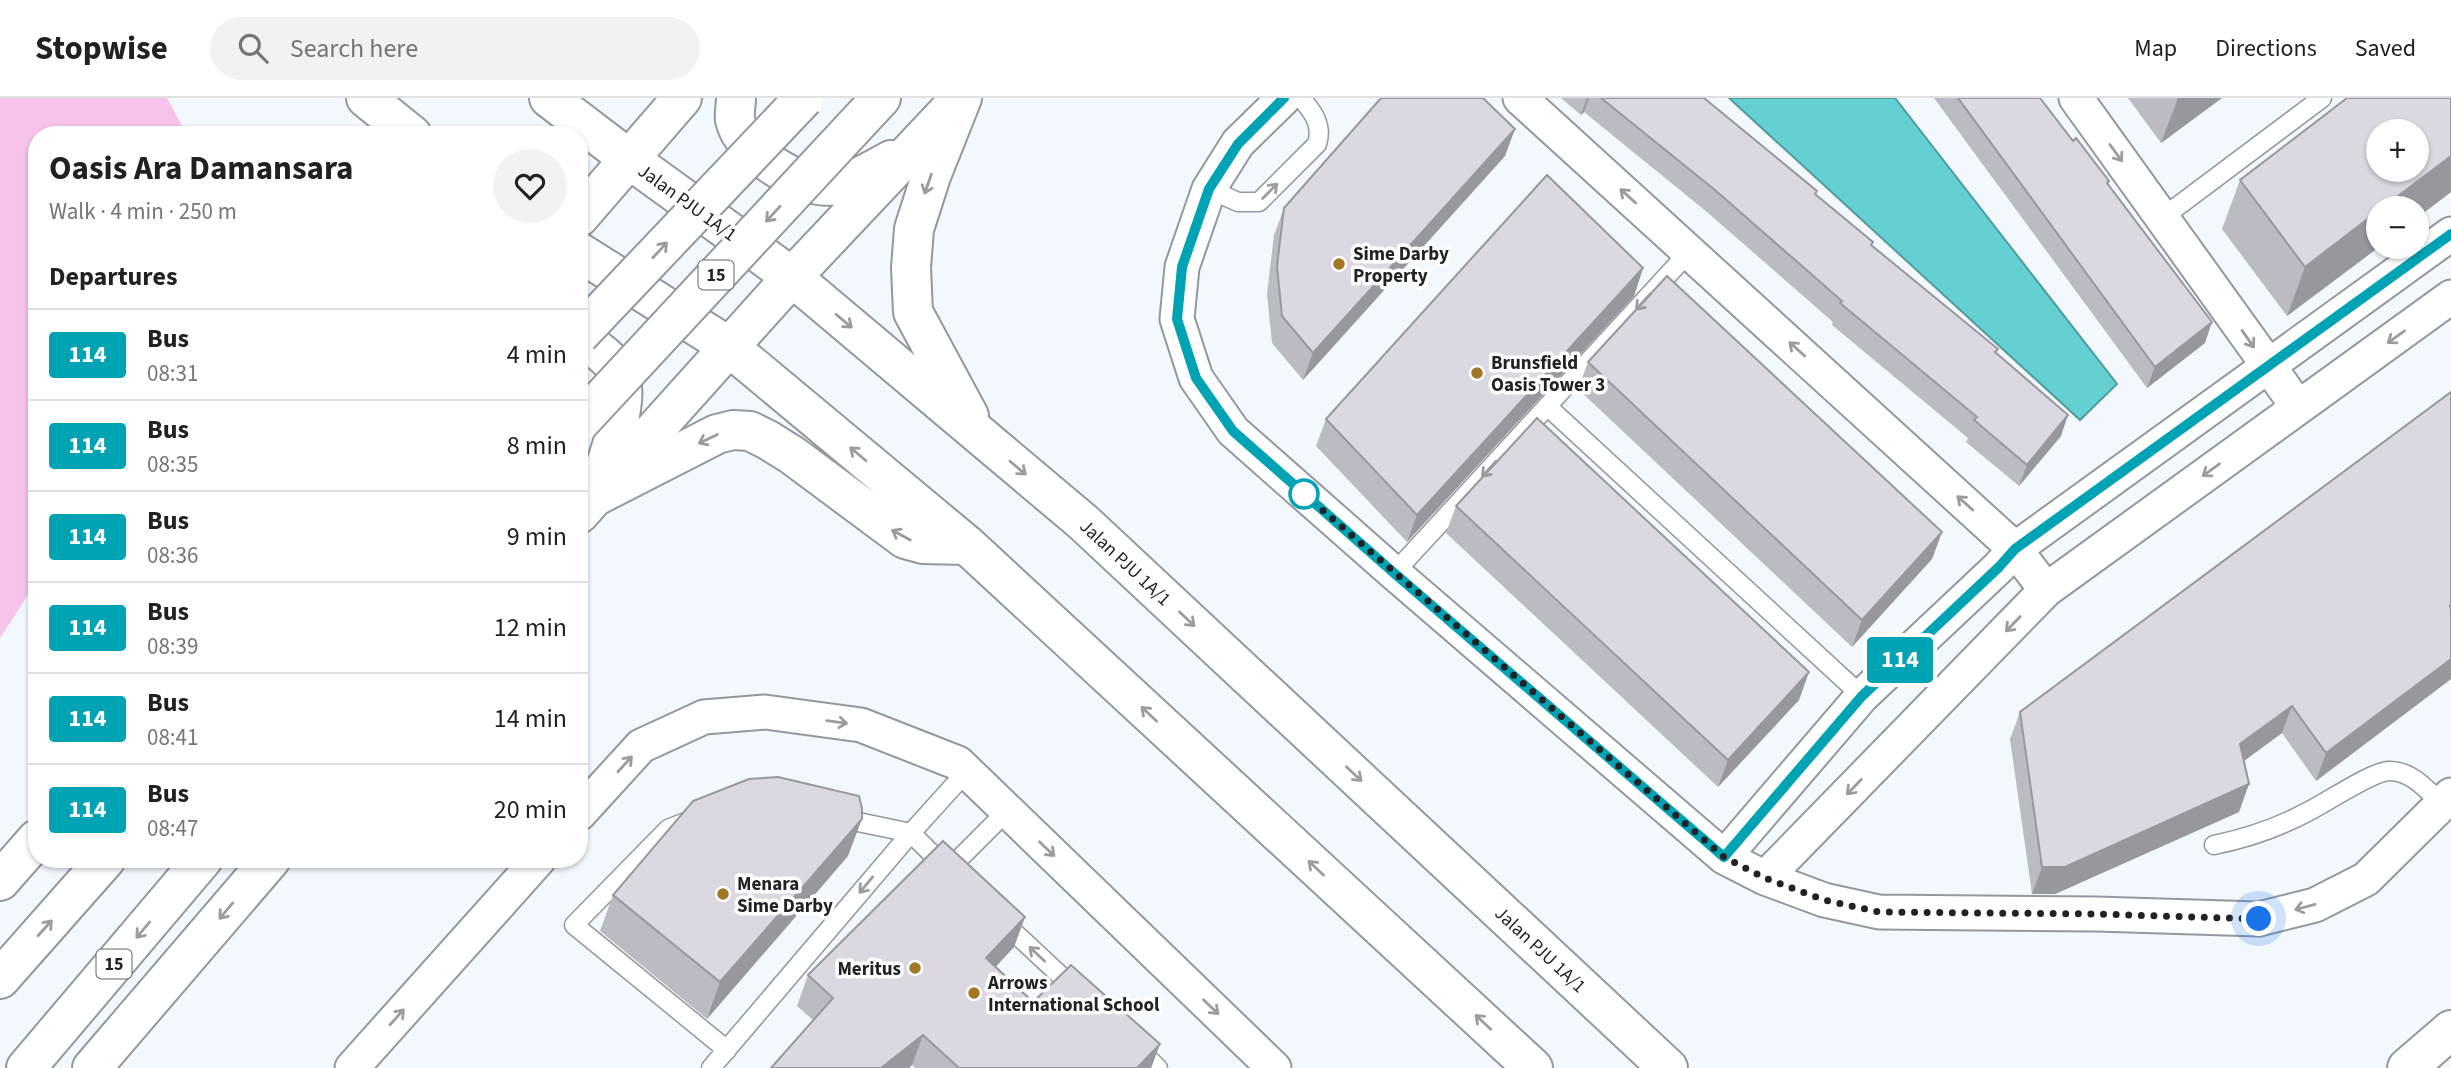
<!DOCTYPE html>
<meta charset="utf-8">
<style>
body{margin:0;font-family:"Source Sans 3",sans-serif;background:#f2f2f2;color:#202124;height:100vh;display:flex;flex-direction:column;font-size:26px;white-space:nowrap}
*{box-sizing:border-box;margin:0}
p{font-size:23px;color:#757577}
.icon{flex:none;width:38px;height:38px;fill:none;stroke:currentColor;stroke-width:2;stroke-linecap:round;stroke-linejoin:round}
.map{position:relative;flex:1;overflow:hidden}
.drawer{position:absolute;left:28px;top:28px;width:560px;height:742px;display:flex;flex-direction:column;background:#fff;border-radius:28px;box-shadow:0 2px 5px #0004}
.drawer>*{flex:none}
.badge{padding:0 14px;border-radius:5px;font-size:24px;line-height:46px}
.tools{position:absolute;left:2366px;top:21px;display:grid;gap:14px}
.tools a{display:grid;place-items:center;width:63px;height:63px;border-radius:50%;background:#fff;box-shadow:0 2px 5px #0004;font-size:35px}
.you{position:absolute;width:35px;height:35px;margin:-18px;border:5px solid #fff;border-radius:50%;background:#1a73e8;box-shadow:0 0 0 10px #1a73e833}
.map>.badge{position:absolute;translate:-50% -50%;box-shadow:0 0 0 4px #fff}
h2{padding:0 21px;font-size:26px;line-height:63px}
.round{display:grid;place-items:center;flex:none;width:74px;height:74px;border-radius:37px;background:#f2f2f2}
.overview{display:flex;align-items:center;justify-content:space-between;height:119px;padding:0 21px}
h1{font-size:33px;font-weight:700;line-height:52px}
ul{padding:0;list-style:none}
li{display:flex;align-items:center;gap:21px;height:91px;padding:0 21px;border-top:2px solid #e0e0e0}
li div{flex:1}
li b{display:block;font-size:26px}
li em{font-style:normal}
li .badge{min-width:77px;font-weight:700;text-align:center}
header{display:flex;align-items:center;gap:42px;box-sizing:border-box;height:98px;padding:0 35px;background:#fff;border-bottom:2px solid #e0e0e0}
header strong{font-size:33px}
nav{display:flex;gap:38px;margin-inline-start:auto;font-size:24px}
.search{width:490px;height:63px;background:#f2f2f2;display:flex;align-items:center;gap:18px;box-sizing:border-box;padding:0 24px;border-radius:38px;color:#757577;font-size:26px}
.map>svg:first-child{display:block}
</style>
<header>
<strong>Stopwise</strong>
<div class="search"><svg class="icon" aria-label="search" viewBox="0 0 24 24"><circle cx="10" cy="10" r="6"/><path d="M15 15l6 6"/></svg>Search here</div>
<nav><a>Map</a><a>Directions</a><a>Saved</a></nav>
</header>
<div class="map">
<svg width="2451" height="970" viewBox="0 0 2451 970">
<rect width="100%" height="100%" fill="#f3f7fe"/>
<path fill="#f7c3ea" d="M0,0h167l20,37h-150v446l-37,57z"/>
<path fill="#64d0d1" stroke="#509c9d" stroke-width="2" d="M1729,0h166l222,286 -37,36z"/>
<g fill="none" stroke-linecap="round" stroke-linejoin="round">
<defs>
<path id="service" d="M1209,91l29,13h21l58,-58c6,-19 -4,-32 -16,-46
M2162,120l160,-120
M1547,308l315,290
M1394,475l295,-321
M839,720l72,15 35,35
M691,722l-23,9 -94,96 153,125
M2214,747c34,-7 66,-18 97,-35 18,-9 60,-38 78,-39 22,-1 39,20 54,34
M948,772l59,-59
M1002,823l74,69
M1137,950l21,20
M711,970l200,-235 56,-62"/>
<path id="minor" d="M1284,0l-46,45 -29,46 -27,78 -5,52 19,59 37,53 161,142 330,284 41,21 59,22 55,12 217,2 163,5 56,-14 51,-26 85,-84
M1520,0l495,451 31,41
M2076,0l222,309
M579,716l62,-68 63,-29 61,-5 96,13 97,38 316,305
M1724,759l138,-161 137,-129 16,-18 436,-315
M1765,780l281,-288 405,-293
M352,970l187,-209"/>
<path id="tertiary" d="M2407,970l44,-38"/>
<path id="secondary" d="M366,0l46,37
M549,0l80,61 163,118 291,245 585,546
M962,0l-31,78 -17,53 -3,39 2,44 56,104
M579,154l149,94 239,199 566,523
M596,398l121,-62 16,-4 17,1 18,9 24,15 113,84 18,5 44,1"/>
<path id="primary" d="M736,0c0,7 -2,15 -1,22 7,33 69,72 102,65 19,-4 37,-16 54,-25
M853,30l28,-30
M579,119l103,-119
M579,240c16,9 37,23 42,42 7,26 -13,77 -21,102
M579,416l213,-237 169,-179
M0,783l37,-42
M0,881l106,-120
M26,970l177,-209
M92,970l179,-209"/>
</defs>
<use href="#service" stroke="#93979f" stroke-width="21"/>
<use href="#minor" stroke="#93979f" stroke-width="37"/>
<use href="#tertiary" stroke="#93979f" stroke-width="42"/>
<use href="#secondary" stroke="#93979f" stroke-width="42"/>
<use href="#primary" stroke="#93979f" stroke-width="42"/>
<use href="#service" stroke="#fff" stroke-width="18"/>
<use href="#minor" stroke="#fff" stroke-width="33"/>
<use href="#tertiary" stroke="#fff" stroke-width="38"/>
<use href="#secondary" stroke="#fff" stroke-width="38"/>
<use href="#primary" stroke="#fff" stroke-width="38"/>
<defs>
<path id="primary-bridge" d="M579,237l225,-237
M579,325l274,-295"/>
</defs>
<use href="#primary-bridge" stroke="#93979f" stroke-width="42" stroke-linecap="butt"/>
<use href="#primary-bridge" stroke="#fff" stroke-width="38"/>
</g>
<path fill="#bcbac2" d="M1561,0h143l113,93 -1,4 57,47 -1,3 126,104 -2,4 65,83 -42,50 -53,-44 2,-4 -136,-113 1,-3 -126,-110 -123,-100 -3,3z
M1934,0h106l33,43 36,40 -1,3 97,159 -58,45z
M2128,0h94l-61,45z
M2451,0v94l-34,26v-10l-38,39 -92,69 -65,-87 18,-49z
M1505,58l-202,224 -31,-37 -5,-49 7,-59 10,-27z
M1643,170l-9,28 -227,246 -91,-96 10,-27z
M1588,264l354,170 -10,27 -80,88 -274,-258z
M1456,408l343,194 -81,87 -272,-254z
M2451,581l-135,102 -34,-48 -38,28 -5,51 -184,82h-23l-22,-155 10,-27z
M848,758l-141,163 -107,-88 13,-36z
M1025,819l-11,30 -19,20 38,35 127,42 -9,24h-236l-3,-3 -3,3h-138l42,-48 -16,-14 11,-31z"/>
<path fill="#99979e" d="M1587,0h2l-5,14 -3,3z
M2178,0h44l-61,45z
M1515,31l-10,27 -202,224 10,-27z
M2451,58v36l-34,26v-10h-35z
M2378,113l1,36 -92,69 18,-49z
M1643,170l-9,28 -227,246 10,-27z
M2212,224l-7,21 -58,45 8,-21z
M2068,317l-7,21 -42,50 8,-21z
M1942,434l-10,27 -80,88 10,-27z
M2451,561v20l-135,102 10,-28z
M1809,574l-10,28 -81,87 10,-27z
M2292,608l-10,27 -52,38 10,-27z
M2249,686l-10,28 -184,82h-23l10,-27z
M862,721l-14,37 -141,163 13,-37z
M1025,819l-11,30 -39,42 11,-31z
M923,937l-11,30 -3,3h-28z
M1160,946l-9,24h-14z"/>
<path fill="#dbd8e1" stroke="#99979e" stroke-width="2" fill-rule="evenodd" d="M1381,0h102l32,31 -202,224 -31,-37 -5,-50 7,-58z
M1601,0h103l113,93 -2,3 58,48 -2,3 127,104 -3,3 73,63 -41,50 -53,-45 3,-3 -137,-114 2,-2 -127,-111z
M1958,0h82l33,43 3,-3 33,43 -2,2 105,139 -57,45z
M2347,0h104v58l-69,52h-4v3l-73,56 -65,-87zM2378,33h39v39h-39z
M1547,77l96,93 -226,247 -91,-96z
M1667,178l275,256 -80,88 -274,-258z
M2451,294v212l-1,2 1,3v50l-125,94 -34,-47 -52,38 9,40 -184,83h-23l-22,-155z
M1537,320l272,254 -81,88 -272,-254z
M778,679l81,19 3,12v11l-142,163 -107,-87 80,-94 56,-22z
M943,743l82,76 -39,41 47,44 38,-37 89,79 -23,24h-178l-36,-33 -42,33h-110l62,-70 -25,-23z"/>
<defs><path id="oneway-shaft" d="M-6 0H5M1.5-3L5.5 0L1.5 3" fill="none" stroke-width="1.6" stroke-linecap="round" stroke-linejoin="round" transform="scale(1.75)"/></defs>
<g stroke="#9b9c9d">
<use href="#oneway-shaft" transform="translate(2116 55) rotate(54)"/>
<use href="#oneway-shaft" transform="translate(928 86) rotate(109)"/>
<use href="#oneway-shaft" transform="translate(1270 93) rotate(-45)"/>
<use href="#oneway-shaft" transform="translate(1628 98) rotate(-138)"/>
<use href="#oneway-shaft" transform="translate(773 116) rotate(133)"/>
<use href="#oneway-shaft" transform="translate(660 152) rotate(-47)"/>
<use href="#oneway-shaft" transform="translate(1643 204) rotate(133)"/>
<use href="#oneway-shaft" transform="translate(844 223) rotate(40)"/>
<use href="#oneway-shaft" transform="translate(2396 239) rotate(144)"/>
<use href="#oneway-shaft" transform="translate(2248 241) rotate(55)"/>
<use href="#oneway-shaft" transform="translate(1797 251) rotate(-138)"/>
<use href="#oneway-shaft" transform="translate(708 341) rotate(154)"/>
<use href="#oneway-shaft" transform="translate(858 356) rotate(-140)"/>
<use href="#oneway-shaft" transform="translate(1018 370) rotate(40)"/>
<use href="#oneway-shaft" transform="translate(1489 371) rotate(133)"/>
<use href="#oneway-shaft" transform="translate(2211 372) rotate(144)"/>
<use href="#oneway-shaft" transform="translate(1965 405) rotate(-138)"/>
<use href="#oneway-shaft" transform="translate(901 437) rotate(-151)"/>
<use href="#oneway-shaft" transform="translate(1187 521) rotate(43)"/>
<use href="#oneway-shaft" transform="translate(2013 526) rotate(134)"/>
<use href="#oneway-shaft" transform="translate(1149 616) rotate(-137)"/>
<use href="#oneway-shaft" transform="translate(837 624) rotate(8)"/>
<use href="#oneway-shaft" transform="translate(625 666) rotate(-48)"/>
<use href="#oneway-shaft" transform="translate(1354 676) rotate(43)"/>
<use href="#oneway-shaft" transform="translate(1854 689) rotate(134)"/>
<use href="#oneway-shaft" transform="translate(1047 751) rotate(44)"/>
<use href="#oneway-shaft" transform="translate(1316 770) rotate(-137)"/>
<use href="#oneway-shaft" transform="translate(866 787) rotate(130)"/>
<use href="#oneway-shaft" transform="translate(2305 809) rotate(165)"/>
<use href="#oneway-shaft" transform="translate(226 813) rotate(130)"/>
<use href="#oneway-shaft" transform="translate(45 830) rotate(-48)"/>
<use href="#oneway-shaft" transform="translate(143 832) rotate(130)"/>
<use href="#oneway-shaft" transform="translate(1037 856) rotate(-137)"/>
<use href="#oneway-shaft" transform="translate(1211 909) rotate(44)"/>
<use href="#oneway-shaft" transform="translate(397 919) rotate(-48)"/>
<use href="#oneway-shaft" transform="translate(1483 924) rotate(-137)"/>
</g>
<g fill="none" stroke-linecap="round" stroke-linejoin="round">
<defs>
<path id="line" d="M1284,0l-46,46 -29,45 -27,78 -5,52 19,59 37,53 161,142 330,284 138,-161 137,-129 16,-18 436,-315"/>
</defs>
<use href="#line" stroke="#fff" stroke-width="16"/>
<use href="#line" stroke="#00a3b4" stroke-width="10"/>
<path stroke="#212225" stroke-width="7" stroke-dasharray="0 12.6" d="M1304,396l420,363 41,21 59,22 55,12 217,2 163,5"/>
</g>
<g fill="#a17726" stroke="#fff" stroke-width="2.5">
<circle cx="1339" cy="166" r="7"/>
<circle cx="1477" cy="275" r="7"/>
<circle cx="723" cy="796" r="7"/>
<circle cx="915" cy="870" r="7"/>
<circle cx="974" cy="895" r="7"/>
</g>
<circle fill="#fff" stroke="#00a3b4" stroke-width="3.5" cx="1304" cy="396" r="14"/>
<g text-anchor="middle" stroke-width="7" stroke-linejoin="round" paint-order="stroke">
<g fill="#fff" stroke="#646466" stroke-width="2">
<rect x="698.5" y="162.5" width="35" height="29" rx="5"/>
<rect x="96.5" y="851.5" width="35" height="29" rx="5"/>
</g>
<g font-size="18" font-weight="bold" fill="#212225">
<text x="716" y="183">15</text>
<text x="114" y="872">15</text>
</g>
<g font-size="19" fill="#212225" stroke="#fff">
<text transform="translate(688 104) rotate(36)" y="7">Jalan PJU 1A/1</text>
<text transform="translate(1126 464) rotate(43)" y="7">Jalan PJU 1A/1</text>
<text transform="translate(1541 851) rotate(43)" y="7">Jalan PJU 1A/1</text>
</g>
<g font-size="19" font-weight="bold" fill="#212225" stroke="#fff" text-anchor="start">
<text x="1353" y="162">Sime Darby<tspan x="1353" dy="22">Property</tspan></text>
<text x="1491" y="271">Brunsfield<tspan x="1491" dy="22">Oasis Tower 3</tspan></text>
<text x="737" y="792">Menara<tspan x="737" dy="22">Sime Darby</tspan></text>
<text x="901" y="877" text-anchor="end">Meritus</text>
<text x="988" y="891">Arrows<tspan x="988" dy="22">International School</tspan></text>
</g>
</g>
</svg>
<div class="tools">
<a>+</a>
<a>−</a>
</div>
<div class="you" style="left:2259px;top:821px"></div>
<b class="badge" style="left:1900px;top:562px;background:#00a3b4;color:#fff">114</b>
<section class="drawer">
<div class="overview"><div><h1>Oasis Ara Damansara</h1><p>Walk · 4 min · 250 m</p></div><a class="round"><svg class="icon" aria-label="heart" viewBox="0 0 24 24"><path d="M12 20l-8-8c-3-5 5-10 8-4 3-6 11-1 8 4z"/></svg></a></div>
<h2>Departures</h2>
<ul>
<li><span class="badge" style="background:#00a3b4;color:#fff">114</span><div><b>Bus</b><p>08:31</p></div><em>4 min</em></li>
<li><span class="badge" style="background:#00a3b4;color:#fff">114</span><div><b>Bus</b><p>08:35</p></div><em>8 min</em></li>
<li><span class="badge" style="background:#00a3b4;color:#fff">114</span><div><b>Bus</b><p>08:36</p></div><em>9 min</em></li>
<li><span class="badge" style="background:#00a3b4;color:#fff">114</span><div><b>Bus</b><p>08:39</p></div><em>12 min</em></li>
<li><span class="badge" style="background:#00a3b4;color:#fff">114</span><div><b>Bus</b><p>08:41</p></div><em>14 min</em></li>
<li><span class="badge" style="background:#00a3b4;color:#fff">114</span><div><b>Bus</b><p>08:47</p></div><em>20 min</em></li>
</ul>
</section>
</div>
